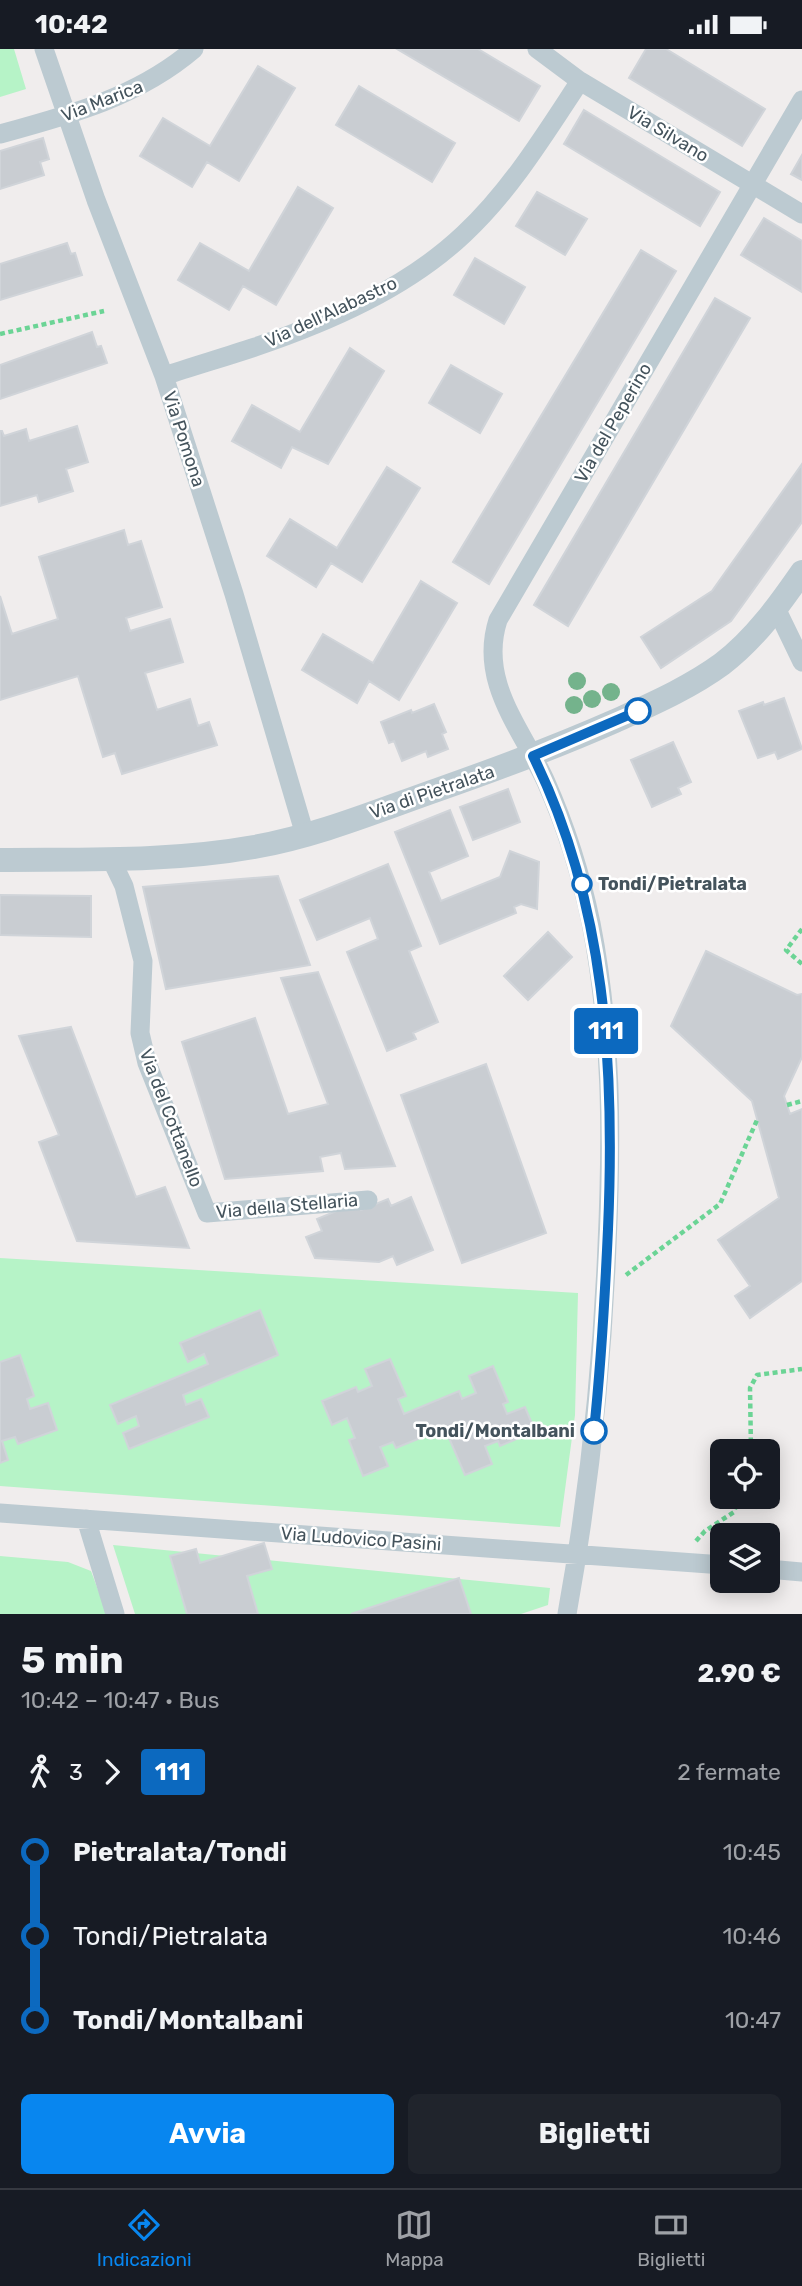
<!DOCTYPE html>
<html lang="it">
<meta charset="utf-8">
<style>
body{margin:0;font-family:Rubik,sans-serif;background:#20242c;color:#f1f3f6;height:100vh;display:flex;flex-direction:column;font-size:26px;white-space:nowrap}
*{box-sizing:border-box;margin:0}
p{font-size:23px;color:#9ea1a6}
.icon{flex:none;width:38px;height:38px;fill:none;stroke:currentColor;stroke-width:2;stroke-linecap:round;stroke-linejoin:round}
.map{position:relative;height:1565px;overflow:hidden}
.drawer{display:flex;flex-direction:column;background:#171b24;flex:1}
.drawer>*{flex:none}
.badge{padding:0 14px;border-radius:5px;font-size:24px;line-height:46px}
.fabs{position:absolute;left:710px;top:1390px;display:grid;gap:14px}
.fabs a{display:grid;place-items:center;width:70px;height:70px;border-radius:10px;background:#171b24;box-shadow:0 4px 18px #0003;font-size:35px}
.map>.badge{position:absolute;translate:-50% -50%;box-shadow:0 0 0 4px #fff}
.legs{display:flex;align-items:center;gap:10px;height:77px;padding:0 21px;font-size:23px}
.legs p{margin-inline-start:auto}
.headline{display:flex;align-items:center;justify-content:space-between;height:119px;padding:0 21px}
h1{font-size:38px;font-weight:700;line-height:52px}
.cta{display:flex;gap:14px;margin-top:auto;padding:14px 21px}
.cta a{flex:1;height:80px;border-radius:10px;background:#0886ef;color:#fff;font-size:28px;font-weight:700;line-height:80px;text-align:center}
.cta a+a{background:#20242c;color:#f1f3f6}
ul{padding:0 21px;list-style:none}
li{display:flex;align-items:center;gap:24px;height:84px;font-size:26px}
li i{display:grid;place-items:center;width:10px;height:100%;margin:0 9px;background:currentColor}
li i::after{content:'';width:18px;height:18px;margin:-9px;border:5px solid;border-radius:50%;background:#171b24}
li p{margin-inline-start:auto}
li:first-child i{background:linear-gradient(#0000 50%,currentColor 0)}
li:last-child i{background:linear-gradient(currentColor 50%,#0000 0)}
.status{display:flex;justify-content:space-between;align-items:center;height:49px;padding:0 35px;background:#171b24;direction:ltr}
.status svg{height:19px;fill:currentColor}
.dock{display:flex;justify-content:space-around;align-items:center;height:98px;border-top:2px solid #363941;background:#171b24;font-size:19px;color:#9ea1a6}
.dock a{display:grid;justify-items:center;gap:4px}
.dock .active{color:#0886ef}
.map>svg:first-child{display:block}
</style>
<div class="status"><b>10:42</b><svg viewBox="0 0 49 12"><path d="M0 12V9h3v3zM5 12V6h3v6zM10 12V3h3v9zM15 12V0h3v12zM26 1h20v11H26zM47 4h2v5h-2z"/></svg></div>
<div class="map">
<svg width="802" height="1565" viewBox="0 0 802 1565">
<rect width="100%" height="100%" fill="#f0eded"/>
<path fill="#b6f3c7" d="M0,0h14l12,40 -26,8z
M0,1209l578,35 -3,122 -15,112 -560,-41z
M113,1496l437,43 -2,17 -27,9h-386z
M0,1507l68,6 23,9 16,43h-107z"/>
<path fill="#c9cdd2" stroke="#d0d4d9" stroke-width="2" d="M397,0h81l62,37 -21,35z
M646,0h20l99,60 -23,37 -113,-68z
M258,17l37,22 -56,93 -32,-19 -15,25 -52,-31 23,-38 47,28z
M359,37l96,57 -23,39 -96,-57z
M584,61l136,82 -20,34 -136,-82z
M43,89l6,21 -9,3 4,13 -44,14v-38z
M802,106v25l-11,-6z
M298,138l35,21 -57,97 -33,-19 -14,24 -51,-30 22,-37 49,28z
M537,143l50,27 -22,36 -49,-29z
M764,169l38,23v51l-61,-37z
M67,194l4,11 4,-1 7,22 -82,25v-36z
M641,201l35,21 -187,313 -36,-22z
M475,209l50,29 -21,37 -50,-29z
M715,249l35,20 -182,308 -34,-21z
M92,283l5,15 4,-1 6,17 -107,36v-34z
M350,299l34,23 -56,93 -36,-17 -11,21 -49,-27 20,-36 48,27z
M451,316l51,29 -22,39 -51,-30z
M77,377l11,36 -22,7 7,22 -34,11 -2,-7 -37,11v-75h2l2,5 22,-7 3,12z
M802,415v58l-71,99 -70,47 -20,-31 71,-46z
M387,418l33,21 -58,94 -31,-19 -15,24 -49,-31 23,-37 47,29z
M124,481l4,15 13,-4 21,66 -36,11 4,13 40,-12 13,43 -38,11 12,37 33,-11 8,27 11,-4 8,23 -95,29 -7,-21 -12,4 -25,-81 -78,24v-104l12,38 46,-15 -19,-62z
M421,532l36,22 -58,97 -30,-19 -12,22 -55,-33 21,-36 50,29z
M784,649l18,51 -24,10 -3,-7 -17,6 -19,-47 24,-9 1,3z
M434,655l12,28 -4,2 6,15 -20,8 -2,-6 -24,10 -8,-20 -5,2 -8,-21 30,-12 1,3z
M673,693l18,40 -13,6 3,6 -29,13 -21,-47z
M508,740l12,33 -47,18 -13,-33z
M450,761l18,46 -39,16 12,29 59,-24 10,-26 29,11 -2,47 -16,-5 -7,3 2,6 -76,31 -45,-112z
M388,815l33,82 -12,5 29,71 -25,11 3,6 -29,12 -40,-99 31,-13 -8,-21 -53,22 -17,-40z
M278,827l32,89 -144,24 -23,-102z
M0,846l91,1v41l-91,-2z
M548,883l24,25 -44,43 -24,-24z
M706,902l91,44 5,-1v63l-18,39 6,18 12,-5v172l-52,37 -15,-22 15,-10 -32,-46 61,-42 -27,-97 -81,-75z
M318,923l77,194 -50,3 -4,-16 -21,4 3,14 -98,8 -43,-137 73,-24 33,96 40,-10 -47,-126z
M71,978l65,170 29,-10 24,61 -112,-7 -38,-99 20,-7 -40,-99z
M486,1015l60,169 -84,30 -61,-168z
M411,1148l22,53 -36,15 -4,-9 -14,6 -64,-4 -9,-21 16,-6 -5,-12 41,-17 3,8 27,-11 3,7z
M260,1261l18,45 -95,40 3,10 15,-6 8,18 -80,32 -6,-16 16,-7 -3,-10 -18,8 -8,-19 98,-41 -4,-10 -16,8 -8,-19z
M20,1306l14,41 -7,3 3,10 18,-6 9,27 -39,14 -3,-7 -13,4 6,19 -8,3v-101z
M390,1310l16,37 -8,3 6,15 55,-23 3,8 14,-6 -7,-17 24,-10 15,36 -5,2 4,10 18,-7 10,24 -35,15 -2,-5 -13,5 7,18 -27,11 -16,-37 7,-3 -4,-10 -56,23 -3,-6 -13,5 8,19 -25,10 -14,-36 6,-2 -8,-20 -15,7 -10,-24 34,-14 2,5 14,-6 -7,-17z
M264,1494l8,26 -25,7 11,38h-71l-17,-58 26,-7 4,14z
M459,1529l12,36h-120z"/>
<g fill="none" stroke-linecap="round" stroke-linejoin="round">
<path stroke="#6bd495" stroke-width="4.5" stroke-dasharray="5 3.5" stroke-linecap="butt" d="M0,285l104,-23
M802,880l-16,21 16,14
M787,1056l15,-4
M626,1226l94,-71 37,-84
M751,1402l-1,-63 7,-13 45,-6
M696,1492l9,-10 29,-19 5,-16"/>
<path stroke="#bccad1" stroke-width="19" d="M44,0l52,151 68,176 70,218 71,241
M537,0l43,32 222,133
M0,85c70,-19 138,-37 194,-85
M164,327c30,-10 61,-19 91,-29 74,-25 152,-59 209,-113 47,-44 81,-100 116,-153
M776,559l26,54
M111,810l13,27 19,75 -3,72 7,30 60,150 161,-13
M0,1464l723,52
M86,1470l29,95
M768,1520l34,3
M567,1565c22,-122 35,-245 40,-369 5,-108 5,-215 -16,-322 -10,-48 -25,-96 -45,-141 -24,-53 -68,-100 -48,-162l304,-520"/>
<path stroke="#bccad1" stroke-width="24" d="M0,811c84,-1 171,2 254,-13 63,-11 123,-36 183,-57 60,-21 119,-43 178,-69 37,-17 74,-33 107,-57 33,-25 57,-59 80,-92"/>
</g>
<g fill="#74b38c">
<circle cx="577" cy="632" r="9"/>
<circle cx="611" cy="643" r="9"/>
<circle cx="592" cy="650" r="9"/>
<circle cx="574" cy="656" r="9"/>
</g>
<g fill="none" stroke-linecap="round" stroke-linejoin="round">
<defs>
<path id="line-1" d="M594,1382c7,-67 11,-135 14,-202 7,-161 -2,-326 -75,-473l105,-45"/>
</defs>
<use href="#line-1" stroke="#fff" stroke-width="16"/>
<use href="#line-1" stroke="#0c69bf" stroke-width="10"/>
</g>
<g fill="#fff" stroke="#0c69bf" stroke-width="3.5">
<circle cx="638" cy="662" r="12"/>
<circle cx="582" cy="835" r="9"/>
<circle cx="594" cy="1382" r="12"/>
</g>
<g text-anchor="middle" stroke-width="5" stroke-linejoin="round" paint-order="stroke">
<g font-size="18" fill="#44535c" stroke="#fff">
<text transform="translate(102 52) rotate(-21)" y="6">Via Marica</text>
<text transform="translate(668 85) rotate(31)" y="6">Via Silvano</text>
<text transform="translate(331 263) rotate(-25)" y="6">Via dell'Alabastro</text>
<text transform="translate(613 374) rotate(-60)" y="6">Via del Peperino</text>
<text transform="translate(184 390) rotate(72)" y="6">Via Pomona</text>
<text transform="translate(432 743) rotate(-19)" y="6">Via di Pietralata</text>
<text transform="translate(171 1069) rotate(69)" y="6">Via del Cottanello</text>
<text transform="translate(287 1157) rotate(-5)" y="6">Via della Stellaria</text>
<text transform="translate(361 1490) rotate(4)" y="6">Via Ludovico Pasini</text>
</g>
<g font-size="18" font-weight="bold" fill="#44535c" stroke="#fff" text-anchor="start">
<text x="598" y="841">Tondi/Pietralata</text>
<text x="575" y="1388" text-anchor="end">Tondi/Montalbani</text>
</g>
</g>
</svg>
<div class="fabs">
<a><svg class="icon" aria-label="locate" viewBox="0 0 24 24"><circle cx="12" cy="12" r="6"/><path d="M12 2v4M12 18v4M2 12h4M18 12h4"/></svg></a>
<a><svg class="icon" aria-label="layers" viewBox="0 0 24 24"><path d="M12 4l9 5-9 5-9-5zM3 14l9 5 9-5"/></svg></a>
</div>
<b class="badge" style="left:606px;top:982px;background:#0c69bf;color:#fff">111</b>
</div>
<section class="drawer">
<div class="headline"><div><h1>5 min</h1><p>10:42 – 10:47 · Bus</p></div><b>2.90 €</b></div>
<div class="legs"><svg class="icon" aria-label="walk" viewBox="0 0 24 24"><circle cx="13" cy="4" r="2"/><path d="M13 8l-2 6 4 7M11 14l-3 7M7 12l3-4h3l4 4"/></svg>3<svg class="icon" aria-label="forward" viewBox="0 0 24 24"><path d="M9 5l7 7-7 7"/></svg><b class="badge" style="background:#0c69bf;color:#fff">111</b><p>2 fermate</p></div>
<ul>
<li><i style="color:#0c69bf"></i><b>Pietralata/Tondi</b><p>10:45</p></li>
<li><i style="color:#0c69bf"></i><span>Tondi/Pietralata</span><p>10:46</p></li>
<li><i style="color:#0c69bf"></i><b>Tondi/Montalbani</b><p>10:47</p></li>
</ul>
<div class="cta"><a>Avvia</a><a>Biglietti</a></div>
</section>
<nav class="dock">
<a class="active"><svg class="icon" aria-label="directions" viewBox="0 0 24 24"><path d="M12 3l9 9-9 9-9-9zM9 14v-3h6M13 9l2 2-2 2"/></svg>Indicazioni</a>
<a><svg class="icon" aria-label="map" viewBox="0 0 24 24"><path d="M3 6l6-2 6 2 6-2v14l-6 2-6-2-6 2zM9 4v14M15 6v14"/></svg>Mappa</a>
<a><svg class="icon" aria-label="tickets" viewBox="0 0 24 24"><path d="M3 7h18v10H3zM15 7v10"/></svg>Biglietti</a>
</nav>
